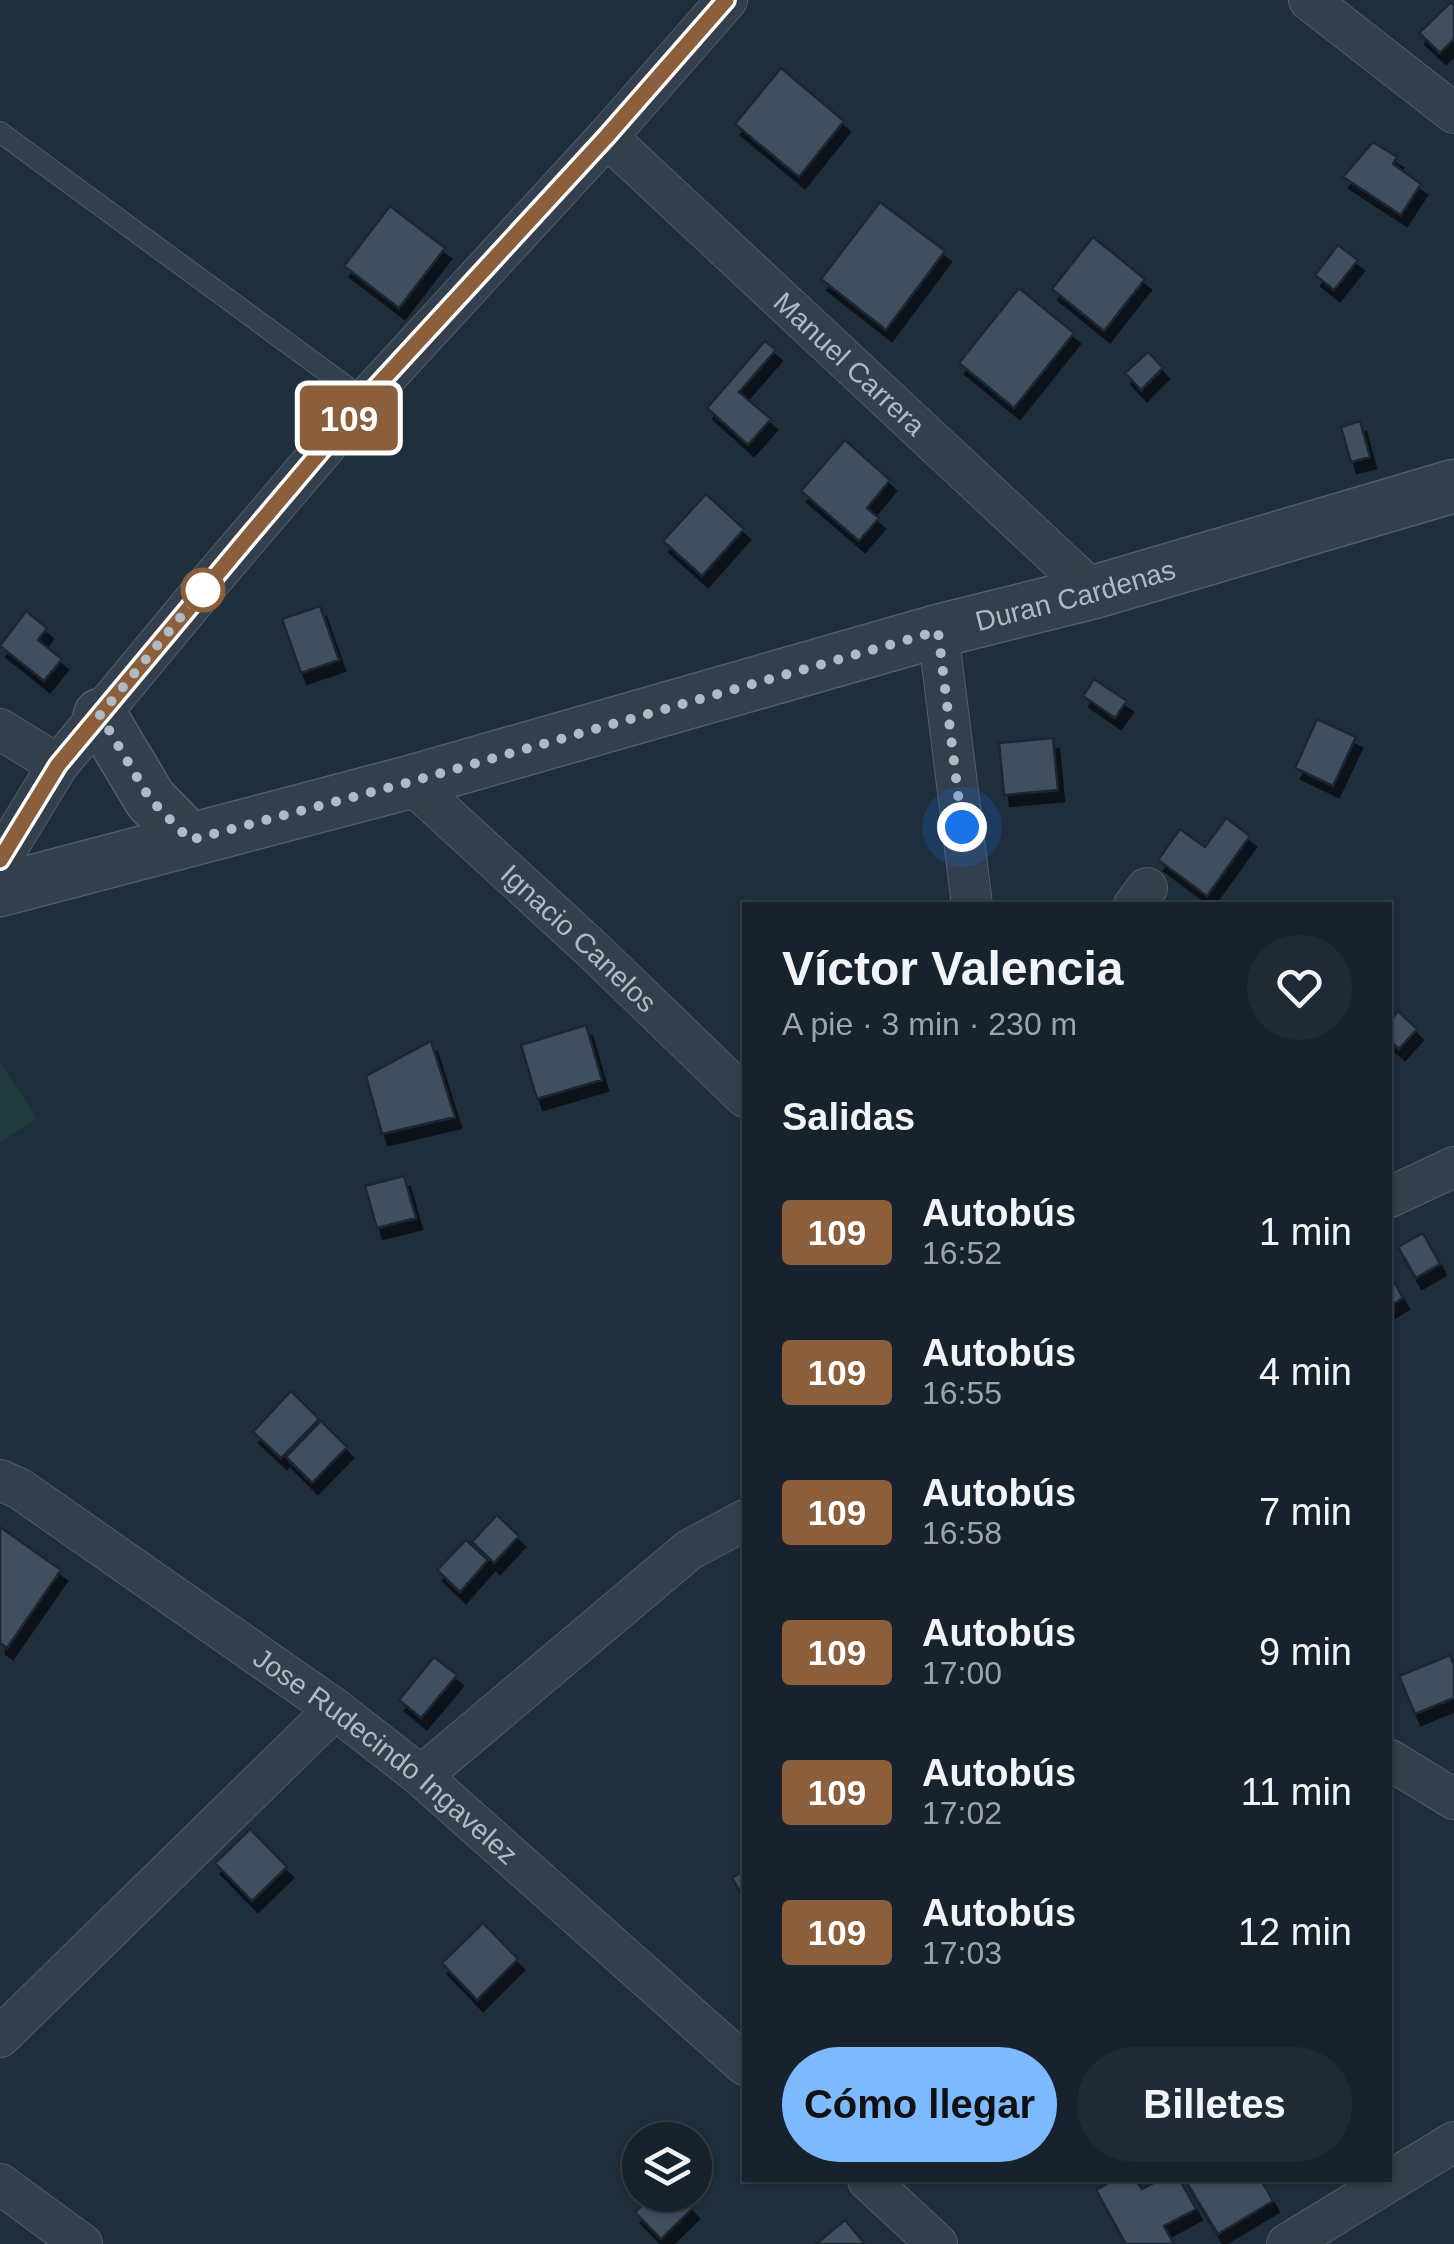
<!DOCTYPE html>
<html lang="es">
<meta charset="utf-8">
<style>
body{margin:0;font-family:Helvetica,sans-serif;background:#202a35;color:#f1f3f6;height:100vh;display:flex;flex-direction:column;font-size:38px;white-space:nowrap}
*{box-sizing:border-box;margin:0}
p{font-size:32px;color:#9ea4aa}
.icon{flex:none;width:55px;height:55px;fill:none;stroke:currentColor;stroke-width:2;stroke-linecap:round;stroke-linejoin:round}
.map{position:relative;flex:1;overflow:hidden}
.side{position:absolute;left:742px;top:902px;width:650px;height:1280px;display:flex;flex-direction:column;background:#17222d;border-radius:0px;box-shadow:0 2px 8px #0004,0 0 0 2px #363f49}
.side>*{flex:none}
.badge{padding:0 20px;border-radius:8px;font-size:35px;line-height:65px}
.fabs{position:absolute;left:622px;top:2122px;display:grid;gap:20px}
.fabs a{display:grid;place-items:center;width:90px;height:90px;border-radius:50%;background:#17222d;box-shadow:0 2px 8px #0004,0 0 0 2px #363f49;font-size:50px}
.you{position:absolute;width:50px;height:50px;margin:-25px;border:8px solid #fff;border-radius:50%;background:#1a73e8;box-shadow:0 0 0 15px #1a73e833}
.map>.badge{position:absolute;translate:-50% -50%;box-shadow:0 0 0 5px #fff}
h2{padding:0 40px;font-size:38px;line-height:90px}
.round{display:grid;place-items:center;flex:none;width:105px;height:105px;border-radius:52px;background:#202a35}
.headline{display:flex;align-items:center;justify-content:space-between;height:170px;padding:0 40px}
h1{font-size:48px;font-weight:700;line-height:75px}
.primary-button{display:flex;gap:20px;margin-top:auto;padding:20px 40px}
.primary-button a{flex:1;height:115px;border-radius:60px;background:#7cb9ff;color:#111;font-size:40px;font-weight:700;line-height:115px;text-align:center}
.primary-button a+a{background:#202a35;color:#f1f3f6}
ul{padding:0;list-style:none}
li{display:flex;align-items:center;gap:30px;height:140px;padding:0 40px}
li div{flex:1}
li b{display:block;font-size:38px}
li em{font-style:normal}
li .badge{min-width:110px;font-weight:700;text-align:center}
.map>svg:first-child{display:block}
</style>
<div class="map">
<svg width="1454" height="2244" viewBox="0 0 1454 2244">
<defs>
<filter id="shadow"><feDropShadow dx="6" dy="11" stdDeviation="0" flood-color="#0009"/></filter>
</defs>
<rect width="100%" height="100%" fill="#1f2e3c"/>
<path fill="#213c3d" d="M0,1062l37,56 -37,24z"/>
<path fill="#405060" stroke="#1b2632" stroke-width="2.5" filter="url(#shadow)" d="M1451,2l3,3v34l-14,14 -21,-20z
M781,68l63,53 -45,56 -64,-53z
M1373,142l24,15 -4,7 28,20 -20,31 -58,-38z
M880,202l65,49 -59,79 -65,-51z
M390,206l55,42 -46,60 -55,-42z
M1093,237l52,42 -41,52 -52,-42z
M1338,245l20,15 -24,30 -19,-15z
M1019,288l55,45 -60,75 -55,-45z
M765,341l11,9 -37,42 32,27 -23,26 -41,-37z
M1148,352l15,16 -22,22 -16,-17z
M1360,421l10,36 -19,5 -10,-35z
M845,440l45,40 -23,28 12,10 -20,23 -58,-50z
M706,494l38,35 -42,47 -39,-35z
M320,606l19,54 -38,13 -19,-54z
M26,611l21,17 -9,12 24,19 -18,22 -44,-35z
M1094,679l33,22 -12,17 -32,-22z
M1317,719l39,18 -23,49 -38,-18z
M1053,738l5,52 -54,5 -5,-52z
M1226,818l24,18 -43,60 -49,-36 22,-31 25,18z
M1398,1011l19,18 -18,20 -9,-8v-20z
M586,1025l16,55 -65,19 -16,-54z
M431,1041l24,76 -73,17 -16,-58z
M404,1176l12,42 -39,10 -12,-42z
M1423,1233l17,31 -24,14 -18,-31z
M1390,1275l13,23 -13,8z
M291,1391l28,28 -38,39 -28,-26z
M321,1421l26,26 -35,36 -26,-26z
M497,1515l22,21 -25,27 -22,-21z
M0,1527l61,43 -54,78 -7,-5z
M466,1540l22,20 -28,32 -23,-22z
M1450,1655l4,10v33l-39,16 -16,-38z
M434,1657l23,18 -36,43 -22,-18z
M250,1829l37,38 -35,34 -37,-38z
M745,1870v30l-13,-22z
M483,1923l35,36 -41,41 -35,-37z
M1114,2180h22l6,9 17,-9h21l16,29 -32,17 10,18h-48l-30,-54z
M1185,2180h76l12,21 -55,33z
M653,2195h28l12,13 -32,31 -26,-27z
M845,2220l20,24h-49z"/>
<g fill="none" stroke-linecap="round" stroke-linejoin="round">
<defs>
<path id="service" d="M0,132l365,268"/>
<g id="minor">
<path d="M1309,0l145,113"/>
<path id="s1" d="M607,137l487,455"/>
<path d="M938,631l34,274"/>
<path d="M0,729l58,36"/>
<path id="s2" d="M410,782l183,168 152,147"/>
<path d="M0,860l58,-95 145,-175 162,-190 242,-263 120,-137"/>
<path d="M1134,905l13,-17"/>
<path d="M1390,1197l64,-30"/>
<path id="s3" d="M0,1480l20,9 315,220 86,67 324,289"/>
<path d="M1390,1760l64,39"/>
<path d="M421,1776l268,-226 56,-30"/>
<path d="M0,2037l335,-328"/>
<path d="M868,2180l69,64"/>
<path d="M0,2184l82,60"/>
<path d="M1287,2244l167,-102"/>
</g>
<g id="tertiary">
<path d="M100,715l50,84 40,41"/>
<path id="s4" d="M0,890l410,-108 528,-151 156,-39 360,-106"/>
</g>
</defs>
<use href="#service" stroke="#515d69" stroke-width="22"/>
<use href="#minor" stroke="#515d69" stroke-width="42"/>
<use href="#tertiary" stroke="#515d69" stroke-width="55"/>
<use href="#service" stroke="#333f4c" stroke-width="20"/>
<use href="#minor" stroke="#333f4c" stroke-width="40"/>
<use href="#tertiary" stroke="#333f4c" stroke-width="52"/>
</g>
<g fill="none" stroke-linecap="round" stroke-linejoin="round">
<defs>
<path id="line" d="M0,860l58,-95 191,-229 115,-136 243,-264 119,-136"/>
</defs>
<use href="#line" stroke="#fff" stroke-width="22"/>
<use href="#line" stroke="#8b5e3c" stroke-width="15"/>
<path stroke="#aebac8" stroke-width="10" stroke-dasharray="0 18" d="M203,590l-103,125 50,84 40,41 220,-58 528,-151 24,196"/>
</g>
<circle fill="#fff" stroke="#8b5e3c" stroke-width="5" cx="203" cy="590" r="20"/>
<g text-anchor="middle" stroke-width="9" stroke-linejoin="round" paint-order="stroke">
<g font-size="28" fill="#aebac8" stroke="#192430">
<text dy="10" stroke="none"><textPath href="#s1" startOffset="332">Manuel Carrera</textPath></text>
<text dy="10" stroke="none"><textPath href="#s4" startOffset="1115">Duran Cardenas</textPath></text>
<text dy="10" stroke="none"><textPath href="#s2" startOffset="230">Ignacio Canelos</textPath></text>
<text dy="10" stroke="none"><textPath href="#s3" startOffset="475">Jose Rudecindo Ingavelez</textPath></text>
</g>
</g>
</svg>
<div class="fabs">
<a><svg class="icon" aria-label="layers" viewBox="0 0 24 24"><path d="M12 4l9 5-9 5-9-5zM3 14l9 5 9-5"/></svg></a>
</div>
<div class="you" style="left:962px;top:827px"></div>
<b class="badge" style="left:349px;top:418px;background:#8b5e3c;color:#fff">109</b>
<section class="side">
<div class="headline"><div><h1>Víctor Valencia</h1><p>A pie · 3 min · 230 m</p></div><a class="round"><svg class="icon" aria-label="heart" viewBox="0 0 24 24"><path d="M12 20l-8-8c-3-5 5-10 8-4 3-6 11-1 8 4z"/></svg></a></div>
<h2>Salidas</h2>
<ul>
<li><span class="badge" style="background:#8b5e3c;color:#fff">109</span><div><b>Autobús</b><p>16:52</p></div><em>1 min</em></li>
<li><span class="badge" style="background:#8b5e3c;color:#fff">109</span><div><b>Autobús</b><p>16:55</p></div><em>4 min</em></li>
<li><span class="badge" style="background:#8b5e3c;color:#fff">109</span><div><b>Autobús</b><p>16:58</p></div><em>7 min</em></li>
<li><span class="badge" style="background:#8b5e3c;color:#fff">109</span><div><b>Autobús</b><p>17:00</p></div><em>9 min</em></li>
<li><span class="badge" style="background:#8b5e3c;color:#fff">109</span><div><b>Autobús</b><p>17:02</p></div><em>11 min</em></li>
<li><span class="badge" style="background:#8b5e3c;color:#fff">109</span><div><b>Autobús</b><p>17:03</p></div><em>12 min</em></li>
</ul>
<div class="primary-button"><a>Cómo llegar</a><a>Billetes</a></div>
</section>
</div>
